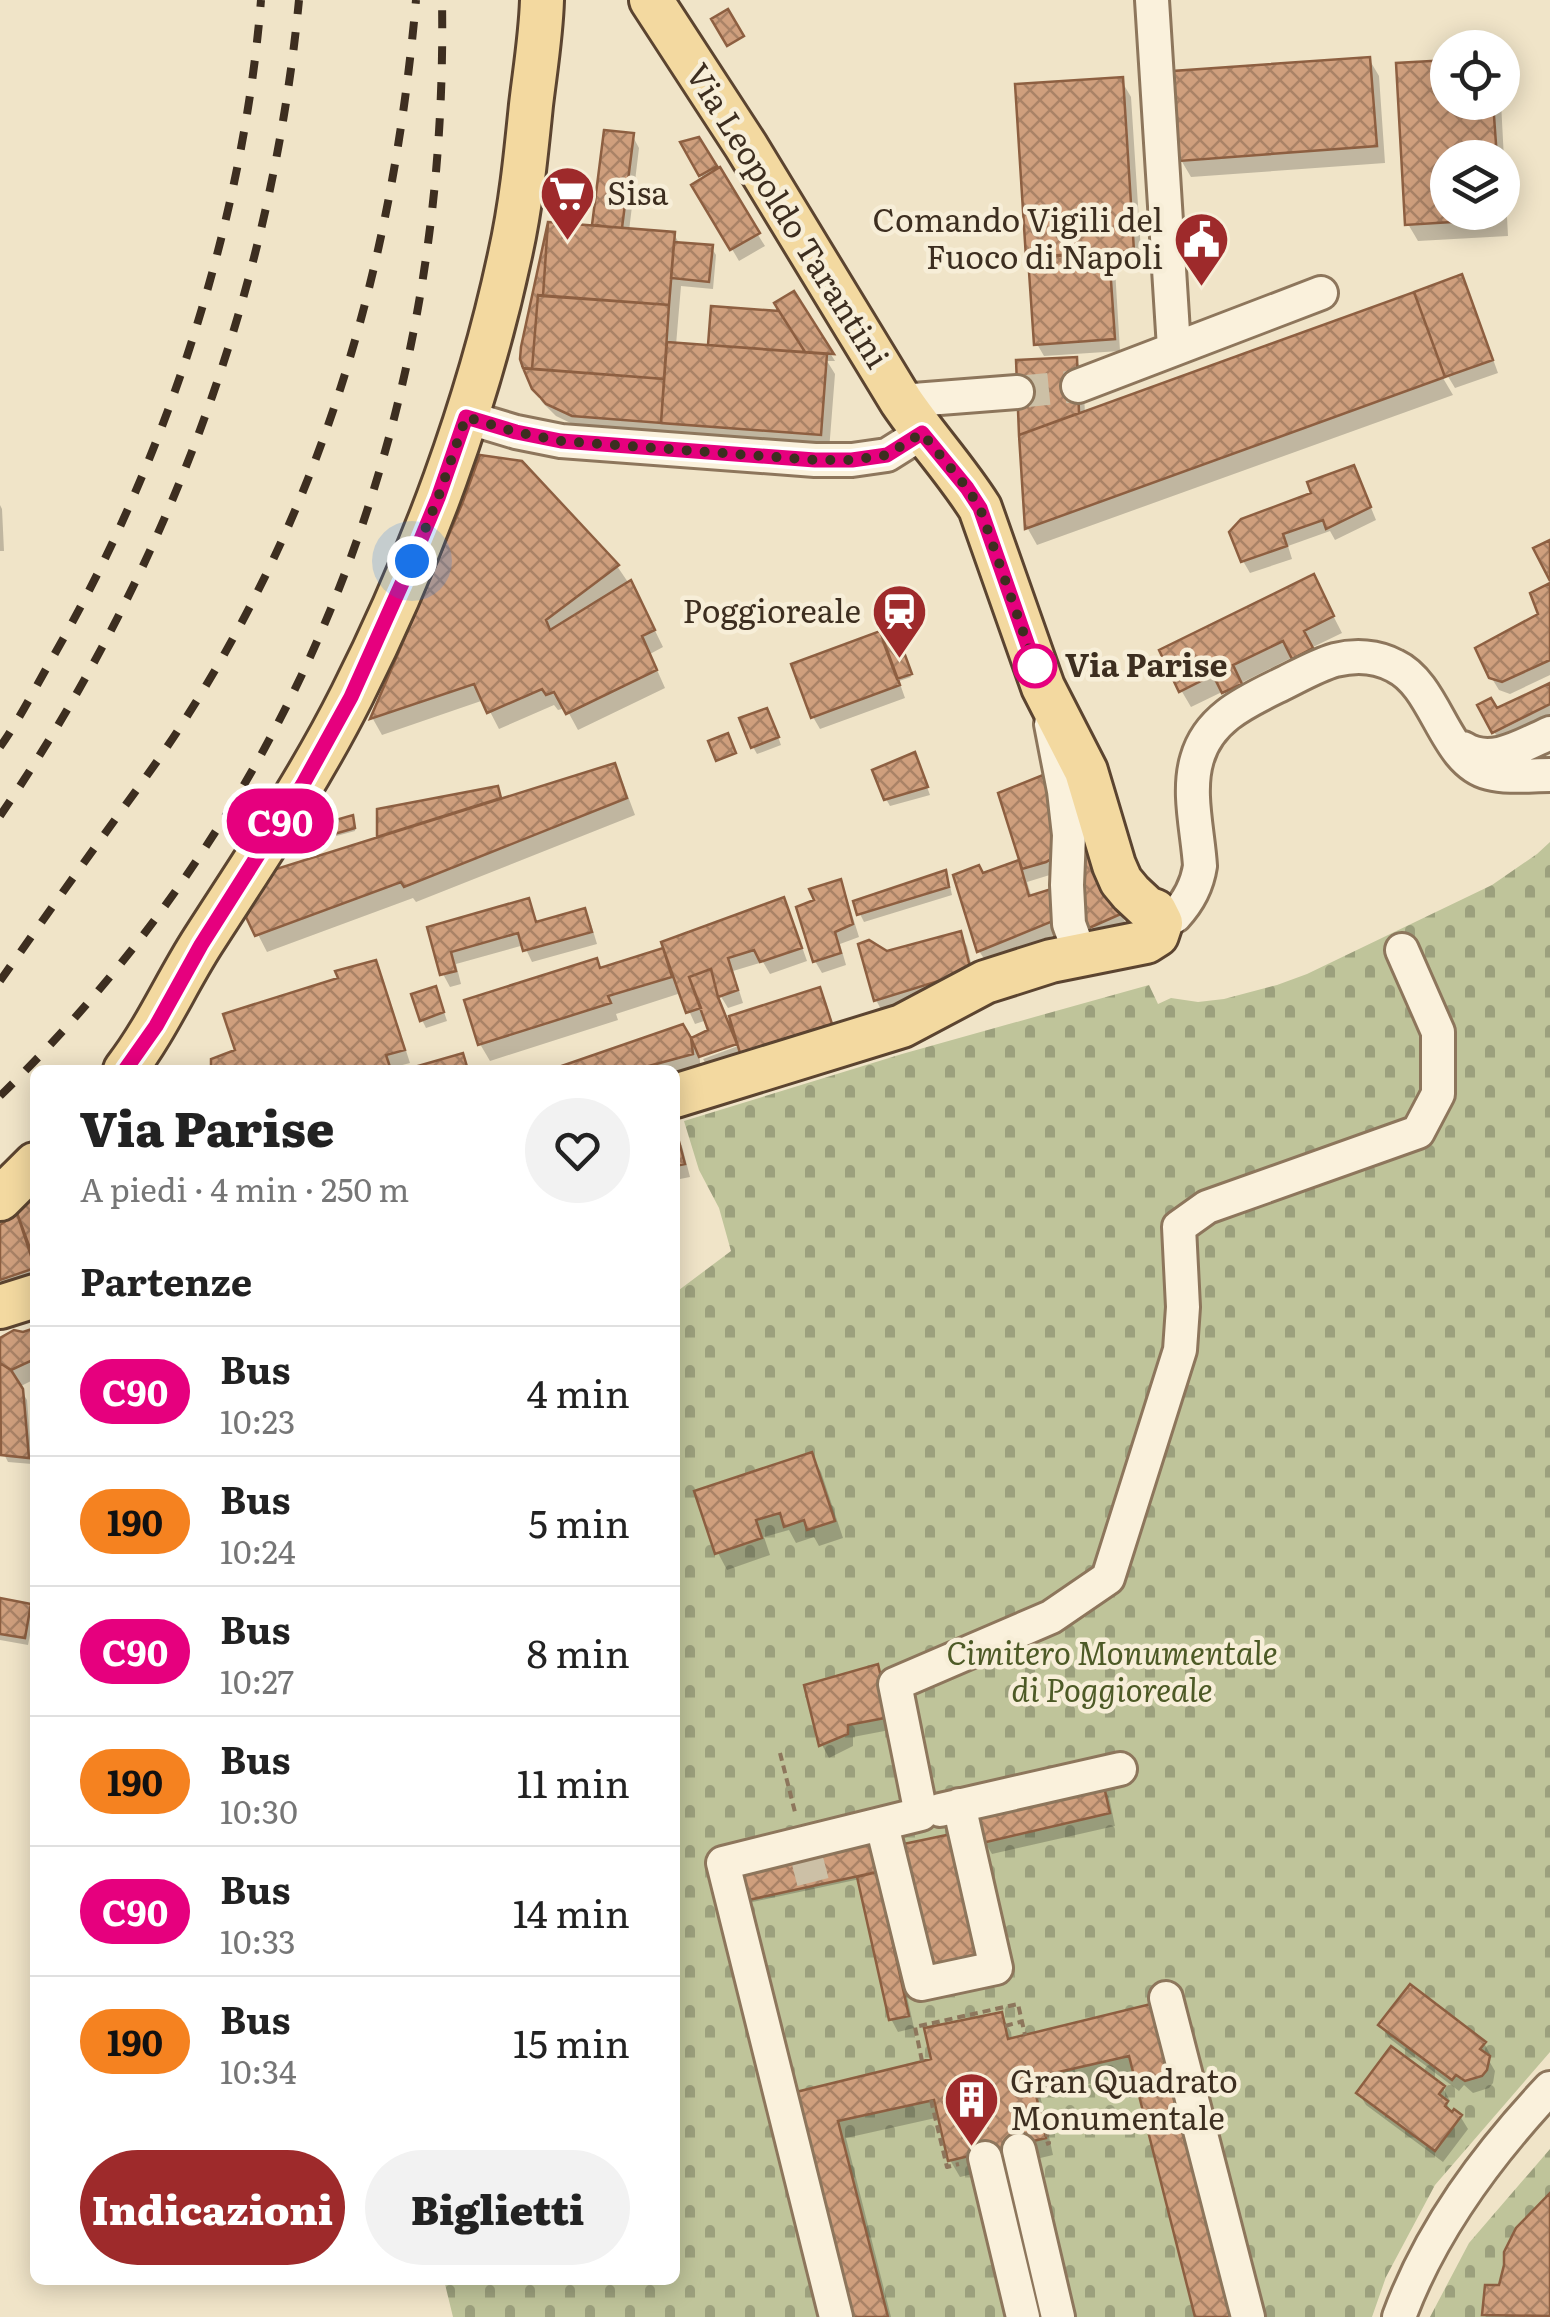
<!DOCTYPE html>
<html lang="it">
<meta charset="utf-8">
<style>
body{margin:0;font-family:Literata,serif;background:#f2f2f2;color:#222;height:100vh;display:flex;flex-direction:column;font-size:38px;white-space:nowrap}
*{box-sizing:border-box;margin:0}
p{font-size:32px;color:#767676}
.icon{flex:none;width:55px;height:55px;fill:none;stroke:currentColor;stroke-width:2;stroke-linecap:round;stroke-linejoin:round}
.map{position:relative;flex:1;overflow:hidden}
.drawer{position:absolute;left:30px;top:1065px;width:650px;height:1220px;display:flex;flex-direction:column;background:#fff;border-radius:15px;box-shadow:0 5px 25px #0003}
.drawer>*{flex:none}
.badge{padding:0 20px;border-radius:32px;font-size:35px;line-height:65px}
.fabs{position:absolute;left:1430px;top:30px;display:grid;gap:20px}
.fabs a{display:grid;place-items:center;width:90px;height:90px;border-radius:50%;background:#fff;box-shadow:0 5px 25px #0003;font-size:50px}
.you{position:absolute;width:50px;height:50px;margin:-25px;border:8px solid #fff;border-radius:50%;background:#1a73e8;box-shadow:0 0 0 15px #1a73e833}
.map>.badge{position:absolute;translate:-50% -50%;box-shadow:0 0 0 5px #fff}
h2{padding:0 50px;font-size:38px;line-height:90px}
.round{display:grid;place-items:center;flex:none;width:105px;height:105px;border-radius:52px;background:#f2f2f2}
.headline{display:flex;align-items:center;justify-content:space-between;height:170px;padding:0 50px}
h1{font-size:48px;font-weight:800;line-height:75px}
.button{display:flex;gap:20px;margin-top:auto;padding:20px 50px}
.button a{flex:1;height:115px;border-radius:60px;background:#9e2a2b;color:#fff;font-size:40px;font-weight:800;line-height:115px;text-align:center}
.button a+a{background:#f2f2f2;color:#222}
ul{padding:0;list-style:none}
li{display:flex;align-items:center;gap:30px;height:130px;padding:0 50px;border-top:2px solid #e0e0e0}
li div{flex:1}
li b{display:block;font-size:38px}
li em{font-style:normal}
li .badge{min-width:110px;font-weight:700;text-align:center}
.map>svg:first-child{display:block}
</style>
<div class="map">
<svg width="1550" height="2317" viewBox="0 0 1550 2317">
<defs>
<pattern id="cemetery-stones" width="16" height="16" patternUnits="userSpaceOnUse" patternTransform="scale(2.5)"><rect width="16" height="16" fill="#bfc49a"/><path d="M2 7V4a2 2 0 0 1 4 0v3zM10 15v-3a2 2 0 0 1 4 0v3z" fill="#9ca07d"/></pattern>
<pattern id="building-cross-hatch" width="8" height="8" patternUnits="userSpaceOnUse" patternTransform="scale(2.5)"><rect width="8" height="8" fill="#cf9f7d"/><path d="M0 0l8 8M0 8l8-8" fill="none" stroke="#a98266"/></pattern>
</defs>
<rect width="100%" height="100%" fill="#f0e4c8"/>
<path fill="url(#cemetery-stones)" d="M1550,842v1210l-115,133 -49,92 -14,40h-919l-9,-37h231v-987l56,-42 -12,-43 -20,-38 -15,-49 218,-67 247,-69 9,19 13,-6 27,4 26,-3 53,-14 30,-11 185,-89 45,-31z
M1550,2149v168h-120l39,-74z"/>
<path fill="#0003" fill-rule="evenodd" d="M1369,59l10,17 6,87 -194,14 -10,-17z
M1121,80l10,17 11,170 -27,2 5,82 -76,5 -7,-12z
M1448,102h53l7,134 -90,5 -10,-17zM1448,158h54v54h-54z
M632,135l7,13 -10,83 45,3 6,11 31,2 5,8 -3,34 -32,-3 -5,59 34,3 3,-39 70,5 10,-20 42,67h-8l8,13 -6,77 -248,-23 -25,-12 -14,-14 -8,-14 63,-160 -3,-3z
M698,139l67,107 -26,15 -44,-75 9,-6 -20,-37z
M1461,277l7,13 30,83 -43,15 -14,-23 -4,3 16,27 -416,150 -9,-16 -9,-167 57,-2 7,12 2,42z
M1360,481l16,39 -41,20 -5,-9 -42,15 4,13 -42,14 -7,-12z
M0,505l2,4 2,42h-4z
M465,505l152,61 23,34 23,47 -13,7 15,34 -87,42 -12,-22 -8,2 -4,-5 -55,24 -15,-29 -102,35 -9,-16z
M1550,586v89l-40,19 -11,-4 -8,-13 50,-62z
M1322,594l20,39 -31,15 9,18 -16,8 -11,-17 -52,26 8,18 -15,8 -10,-18 -33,16 -10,-17z
M898,641l13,36 -12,4 6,17 -85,31 -7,-12z
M1550,685v29l-52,25 -17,-33 15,6z
M771,718l10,27 -24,9 -4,-7z
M918,763l12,32 -40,11 -4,-7z
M614,766l9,17 12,32 -219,87 -3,-4 -146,54 -18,-35 130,-78v-28l119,-20 3,10z
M1047,776l6,98 -26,8 5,16 32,33 -77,32 -8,-12 -23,-74 27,-1 39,-14z
M354,821l1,10 -41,11 -2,-2z
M945,873l4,8 3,14 -88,27 -4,-8z
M1104,881l21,41 -29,12 -5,-7z
M839,882l7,13 13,42 -19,7 6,21 -24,8 -7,-12 2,-60z
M528,901l10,23 46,-13 7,13 6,20 -65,18 -8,-17 -68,19 5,20 -11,3 -7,-13 -13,-45z
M783,901l7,12 17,48 -37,13 -7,-12 -30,9 10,32 -15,5 -8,-13 -3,1 17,44 85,-50 7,12 11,35 -88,27 -8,-13 -35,13 -3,-5 46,-17 -1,-5 -48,17 -1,-2 2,19 -26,7v-8h-118l133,-28 21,-11 -4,-11 -12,4 -14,-31 -65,21 2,6 -128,41 -10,-17 121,-74 61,-19 6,11z
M959,934l8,12 9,38 -93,29 -7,-13 -15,-55 26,9z
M375,963l7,13 28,87 -19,5v2h-176l126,-90z
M439,997l8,24 -21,7 -4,-8z
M675,1134l7,12 8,31 -15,3z
M35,1200v84l-28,8 -7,-11v-53z
M35,1331v48l-16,8 8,13 5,64 -24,-2 -4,-8 -4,-105z
M811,1455l10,17 22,66 -24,8 -5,-9 -18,6 -7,-13 -25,7 6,18 -43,15 -9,-17z
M0,1601l29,6 5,8 -6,30 -28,-5z
M877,1667l7,12 11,50 -42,8v9l-24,12 -7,-13 -15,-58z
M1101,1785l8,12 6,29 -123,28 -7,-12z
M870,1843l7,35 6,10 31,140 -16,4 -7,-13 -31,-140 -112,24 -2,-3z
M1158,2005l39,312 -61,-244 -96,22 13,60 -93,22 -10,-17 -10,-43 -94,21 45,179h-44l-56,-221 143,-35 67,-46 10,17 1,8z
M1381,2025l103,18 7,13 -3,3 7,12 -2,12 -4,5 -16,5 -9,-8 -5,6 -70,-53z
M1443,2088l7,13 -3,3 6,11 7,1 8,13 -25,33 -77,-57 -7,-12z
M1550,2196v121h-64l-2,-3z"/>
<path fill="url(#building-cross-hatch)" stroke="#8d5f41" stroke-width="2.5" d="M728,9l16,27 -17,10 -16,-27z
M1370,57l7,89 -198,15 -6,-90z
M1448,60v42h45l4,56h-49v54h52v7l-95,6 -9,-162z
M1123,77l11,174 -108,7 -11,-174z
M604,130l30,3 -12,95 -30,-3z
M699,137l18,29 -18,10 -19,-34z
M720,167l40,66 -30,17 -39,-65z
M548,222l-5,74 -5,-1 -6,74 -9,-1 -3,-9 1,-12z
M548,222l127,10 -6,73 -126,-9z
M674,242l39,3 -4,37 -38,-4z
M1109,252l6,87 -81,6 -6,-88z
M1462,274l31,86 -48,17 -31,-85z
M794,291l40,63 -29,-2 -26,-41 -5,-8z
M1414,292l31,85 -420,152 -6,-94z
M538,295l131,10 -5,74 -132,-10z
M711,306l68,5 26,41 -97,-7z
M667,342l160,12 -6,81 -160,-12z
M1077,357l2,56 -60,22 -3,-75z
M523,368l141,11 -3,44 -89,-7 -26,-12 -6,-7 -8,-8z
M480,455l42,6 97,104 -73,55 4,10 81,-50 24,50 -13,6 15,34 -91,44 -12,-22 -8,3 -4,-6 -55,24 -13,-29 -104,35 92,-215z
M1354,465l17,42 -45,22 -3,-9 -40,14 4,12 -46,16 -12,-30 12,-13 70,-26 -4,-11z
M1550,540v41l-17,-33z
M1314,574l20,42 -30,15 9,17 -21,11 -9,-18 -50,24 9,19 -20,9 -9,-18 -34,17 -20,-42z
M1550,583v77l-48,22 -13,-4 -14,-30 63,-34 -8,-21z
M880,631l20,54 -89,33 -20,-54z
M898,636l14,38 -15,5 -14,-38z
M1550,683v21l-58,29 -15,-28 14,-7 6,10z
M767,708l12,29 -28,11 -12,-30z
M728,733l8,20 -20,8 -8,-20z
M915,752l13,35 -44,13 -12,-30z
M615,763l12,35 -223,89 -3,-5 -146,54 -9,-19 27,-47z
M1048,773l13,80 -15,9 -24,7 -24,-76z
M498,786l3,12 -124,39v-28z
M353,815l2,13 -45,13 -2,-13z
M1077,830l21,14 25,69 -34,15 -7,-17 3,-36z
M1019,860l10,36 32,-10 -3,33 -81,33 -24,-77 26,-10 4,8z
M946,870l3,17 -92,28 -4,-14z
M841,879l12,45 -18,8 6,21 -28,9 -17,-55 18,-7 -5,-11z
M784,897l18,51 -42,14 -6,-12 -26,8 10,32 -20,7 -7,-28 -22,8 12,31 -15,5 -25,-71z
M529,898l7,24 49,-14 7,24 -69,19 -5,-18 -67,19 5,19 -16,4 -13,-48z
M961,931l10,40 -97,30 -16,-57 11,-4 18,11z
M663,948l9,29 -64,19 3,7 -133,42 -14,-45 133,-42 3,10z
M376,960l29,90 -19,5 5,15h-180v-11l24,-9 -12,-36 115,-36 -3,-7z
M711,969l7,28 19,47 -38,13 -8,-19 17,-8 -19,-53z
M436,986l8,26 -24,9 -9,-27z
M820,987l12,37 -92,29 -11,-37z
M683,1024l8,14 2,16 -59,16h-84z
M463,1053l5,17h-64z
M676,1130l9,34 -10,2v-35z
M35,1196v66l-18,-49z
M17,1213l18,55 -35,12v-55z
M35,1328v31l-24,11 -11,-7v-25l14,-8 9,2z
M0,1363l11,7 12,19 6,69 -28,-3z
M812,1452l23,69 -28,9 -3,-10 -20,7 -4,-14 -24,7 6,18 -47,16 -21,-63z
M0,1598l31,6 -6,34 -25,-4z
M878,1664l12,53 -42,8v9l-29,12 -15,-61z
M1103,1782l7,31 -128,30 -7,-31z
M961,1832l28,126 -67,15 -28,-127z
M869,1837l8,35 -133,29 -8,-35z
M877,1872l32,144 -20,4 -32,-143z
M1410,1984l76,58 -6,7 10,7 -3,14 -5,6 -17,5 -9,-6 -4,5 -74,-55z
M1159,2002l77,315h-41l-66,-261 -97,22 14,60 -98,23 -14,-61 -96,21 50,196h-44l-56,-223 143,-35 -7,-31 78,-16 6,27z
M1391,2046l54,40 -6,8 9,7 -3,5 7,6 2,-3 8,6 -27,36 -79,-58z
M1550,2193v123l-68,-1 3,-30h14l5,-20v-13l12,-24z"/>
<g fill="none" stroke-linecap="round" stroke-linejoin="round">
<path stroke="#ccc0a6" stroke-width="32" stroke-dasharray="32 16" stroke-linecap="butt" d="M1017,392l61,-6
M805,1851l9,35"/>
<defs>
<path id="minor" d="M1152,0l22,348
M1078,386l243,-93
M901,401l116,-9
M466,417l50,15 45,9 254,19h37l35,-5 35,-22
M1051,724l13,67 5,44 -2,50 2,39 8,22
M1463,748c28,18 60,-3 87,-15
M1175,916c14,-15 22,-30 25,-50 -2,-34 -13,-74 -3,-107 12,-43 53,-59 89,-77 16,-8 32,-17 49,-22 20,-5 42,-4 60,6 42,20 49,96 94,107 19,5 41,2 61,2
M940,1810l180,-41
M882,1825l39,159 75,-16 -37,-163
M1166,1998l82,319
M1019,2150l39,167
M985,2158l38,159
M836,2317l-113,-454 198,-49 -26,-130 156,-67 57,-39 72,-228 3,-43 -4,-80 28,-20 211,-75 20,-38v-62l-36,-82
M1399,2317c32,-87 88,-162 151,-229"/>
<path id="major" d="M651,0l95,146 155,255c25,37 55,69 79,107l63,179 43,84 28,94 7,16 10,12 16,15 8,3 6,12 -4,12 -11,7 -95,19 -66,21 -83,44 -227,70
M125,1070c31,-40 51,-87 78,-129 52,-81 106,-160 149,-246 69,-137 126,-290 158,-440 11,-49 16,-100 21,-150 4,-34 10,-70 11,-105
M0,1199l35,-35
M0,1307l35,-11"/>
</defs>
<use href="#minor" stroke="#8d765c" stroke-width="38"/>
<use href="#major" stroke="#5b4430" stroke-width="48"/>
<path stroke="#8d765c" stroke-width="4" stroke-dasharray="8 5" stroke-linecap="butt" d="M780,1753l16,63
M1005,2026l15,-4
M922,2061l-7,-34 103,-23 7,31
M1034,2078l15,65 -3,1
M931,2100l16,67 12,-3"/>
<use href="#minor" stroke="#faf1dc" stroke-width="32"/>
<use href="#major" stroke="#f3d9a0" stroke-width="42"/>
<path stroke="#3d2e20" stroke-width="8" stroke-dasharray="18 18" stroke-linecap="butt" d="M0,747c19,-27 34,-57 50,-85 114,-196 193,-436 211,-662
M0,816c166,-244 271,-522 299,-816
M0,981c33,-47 67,-95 101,-142 28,-39 57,-77 83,-118 142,-222 209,-460 232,-721
M0,1096c301,-293 449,-678 442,-1096"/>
</g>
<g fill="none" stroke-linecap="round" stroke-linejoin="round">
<defs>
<path id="line" d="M125,1070l31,-44 45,-81 102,-161 48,-87 61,-136 26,-63 28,-81 50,15 45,9 254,19h37l35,-5 35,-22 45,55 13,20 55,158"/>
</defs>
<use href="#line" stroke="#fff" stroke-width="22"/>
<use href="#line" stroke="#e6007e" stroke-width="15"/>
<path stroke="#3d2e20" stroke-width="10" stroke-dasharray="0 18" d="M412,561l26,-63 28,-81 50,15 45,9 254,19h37l35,-5 35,-22 45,55 13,20 55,158"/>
</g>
<defs>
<symbol id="supermarket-pin" viewBox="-11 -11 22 30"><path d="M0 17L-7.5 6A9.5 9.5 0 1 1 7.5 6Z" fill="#9e2a2b" stroke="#f7eed8"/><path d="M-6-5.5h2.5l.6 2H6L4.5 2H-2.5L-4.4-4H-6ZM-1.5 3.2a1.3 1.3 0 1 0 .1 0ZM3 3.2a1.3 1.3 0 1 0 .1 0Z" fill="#fff"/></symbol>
<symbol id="civic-pin" viewBox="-11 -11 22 30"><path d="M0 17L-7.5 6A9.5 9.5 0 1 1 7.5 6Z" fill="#9e2a2b" stroke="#f7eed8"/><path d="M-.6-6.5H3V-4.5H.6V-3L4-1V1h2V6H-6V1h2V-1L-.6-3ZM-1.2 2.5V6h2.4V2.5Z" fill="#fff"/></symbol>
<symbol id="station-pin" viewBox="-11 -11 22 30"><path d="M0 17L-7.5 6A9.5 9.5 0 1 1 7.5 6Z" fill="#9e2a2b" stroke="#f7eed8"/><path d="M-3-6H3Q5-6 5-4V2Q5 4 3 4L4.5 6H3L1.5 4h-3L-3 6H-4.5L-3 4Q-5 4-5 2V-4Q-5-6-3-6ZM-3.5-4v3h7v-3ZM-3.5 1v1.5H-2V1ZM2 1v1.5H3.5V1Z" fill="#fff"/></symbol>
<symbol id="building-pin" viewBox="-11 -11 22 30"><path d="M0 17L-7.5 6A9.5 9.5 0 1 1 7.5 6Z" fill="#9e2a2b" stroke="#f7eed8"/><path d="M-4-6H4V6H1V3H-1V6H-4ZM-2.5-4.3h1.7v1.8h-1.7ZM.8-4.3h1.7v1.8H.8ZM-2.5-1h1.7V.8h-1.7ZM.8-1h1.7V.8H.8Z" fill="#fff"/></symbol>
</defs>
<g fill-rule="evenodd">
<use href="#supermarket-pin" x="536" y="162" width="63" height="86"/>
<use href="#civic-pin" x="1170" y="208" width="63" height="86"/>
<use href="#station-pin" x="868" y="580" width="63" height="86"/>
<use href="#building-pin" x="940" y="2068" width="63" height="86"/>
</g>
<circle fill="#fff" stroke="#e6007e" stroke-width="5" cx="1035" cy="666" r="20"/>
<g text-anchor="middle" stroke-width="9" stroke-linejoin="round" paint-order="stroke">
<g font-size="32" fill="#3d2e20" stroke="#f7eed8" text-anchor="start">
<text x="607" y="205">Sisa</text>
<text x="1163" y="232" text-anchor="end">Comando Vigili del<tspan x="1163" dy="37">Fuoco di Napoli</tspan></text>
<text x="861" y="623" text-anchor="end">Poggioreale</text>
<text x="1010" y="2093">Gran Quadrato<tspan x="1010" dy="37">Monumentale</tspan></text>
</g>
<g font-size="32" fill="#3d2e20" stroke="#f7eed8">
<text transform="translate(787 216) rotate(58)" y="11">Via Leopoldo Tarantini</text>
</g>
<g font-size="32" font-weight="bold" fill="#3d2e20" stroke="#f7eed8" text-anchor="start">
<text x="1065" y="677">Via Parise</text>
</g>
<g font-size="32" font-style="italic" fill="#4d5a26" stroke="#f7eed8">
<text x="1112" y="1665">Cimitero Monumentale<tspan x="1112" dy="37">di Poggioreale</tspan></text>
</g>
</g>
</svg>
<div class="fabs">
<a><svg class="icon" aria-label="locate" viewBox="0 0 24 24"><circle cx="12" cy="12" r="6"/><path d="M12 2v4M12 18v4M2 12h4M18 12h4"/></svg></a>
<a><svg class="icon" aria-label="layers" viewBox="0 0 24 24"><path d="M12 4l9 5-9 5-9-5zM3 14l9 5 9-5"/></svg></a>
</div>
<div class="you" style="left:412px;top:561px"></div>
<b class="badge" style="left:280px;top:821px;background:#e6007e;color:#fff">C90</b>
<section class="drawer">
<div class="headline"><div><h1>Via Parise</h1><p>A piedi · 4 min · 250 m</p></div><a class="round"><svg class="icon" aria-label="heart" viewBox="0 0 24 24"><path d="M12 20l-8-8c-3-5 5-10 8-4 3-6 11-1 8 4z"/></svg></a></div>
<h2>Partenze</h2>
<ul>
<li><span class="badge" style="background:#e6007e;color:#fff">C90</span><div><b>Bus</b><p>10:23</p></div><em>4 min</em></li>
<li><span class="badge" style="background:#f58220;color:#111">190</span><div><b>Bus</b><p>10:24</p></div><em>5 min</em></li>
<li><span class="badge" style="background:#e6007e;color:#fff">C90</span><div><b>Bus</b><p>10:27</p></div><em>8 min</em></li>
<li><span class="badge" style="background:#f58220;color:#111">190</span><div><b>Bus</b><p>10:30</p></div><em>11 min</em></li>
<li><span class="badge" style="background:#e6007e;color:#fff">C90</span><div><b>Bus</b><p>10:33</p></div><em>14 min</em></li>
<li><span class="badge" style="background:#f58220;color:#111">190</span><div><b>Bus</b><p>10:34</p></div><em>15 min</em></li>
</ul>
<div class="button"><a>Indicazioni</a><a>Biglietti</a></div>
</section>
</div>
